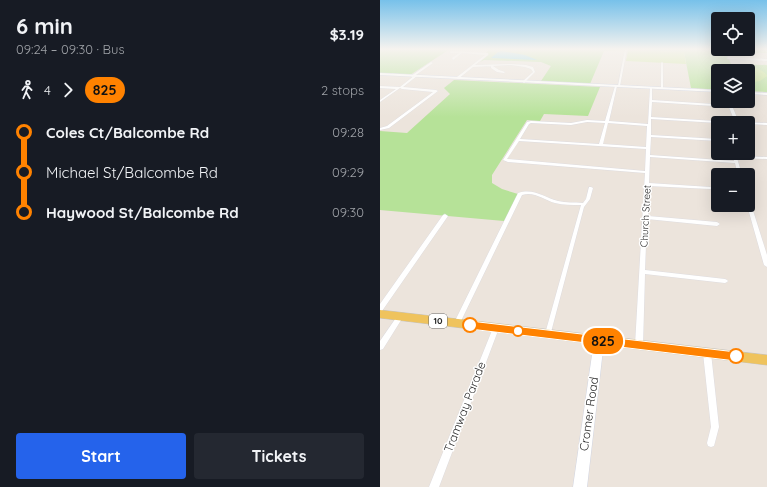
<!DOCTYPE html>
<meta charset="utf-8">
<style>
body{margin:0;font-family:Quicksand,sans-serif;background:#242831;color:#f1f3f6;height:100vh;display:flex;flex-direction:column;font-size:15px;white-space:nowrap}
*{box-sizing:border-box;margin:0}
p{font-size:13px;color:#9ea1a6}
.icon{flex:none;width:22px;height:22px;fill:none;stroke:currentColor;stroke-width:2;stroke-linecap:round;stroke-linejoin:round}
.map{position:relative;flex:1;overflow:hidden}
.drawer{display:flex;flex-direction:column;background:#171b24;width:380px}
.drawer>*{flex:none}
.badge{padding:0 8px;border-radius:13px;font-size:14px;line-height:26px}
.controls{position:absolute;left:331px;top:12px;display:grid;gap:8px}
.controls a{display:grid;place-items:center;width:44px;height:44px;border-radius:4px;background:#171b24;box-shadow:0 4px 16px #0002;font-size:20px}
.map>.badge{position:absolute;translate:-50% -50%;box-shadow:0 0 0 2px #fff}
.legs{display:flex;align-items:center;gap:6px;height:44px;padding:0 16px;font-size:13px}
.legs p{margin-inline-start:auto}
.head{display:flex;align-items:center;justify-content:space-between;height:68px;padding:0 16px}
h1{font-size:22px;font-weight:800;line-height:30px}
.cta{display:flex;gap:8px;margin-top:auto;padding:8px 16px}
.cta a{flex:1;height:46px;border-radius:4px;background:#2563eb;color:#fff;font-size:16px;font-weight:800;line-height:46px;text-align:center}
.cta a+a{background:#242831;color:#f1f3f6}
ul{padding:0 16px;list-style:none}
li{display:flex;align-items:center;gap:14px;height:40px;font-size:15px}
li i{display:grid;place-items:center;width:6px;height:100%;margin:0 5px;background:currentColor}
li i::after{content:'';width:10px;height:10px;margin:-5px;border:3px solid;border-radius:50%;background:#171b24}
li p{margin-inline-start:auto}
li:first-child i{background:linear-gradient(#0000 50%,currentColor 0)}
li:last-child i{background:linear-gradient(currentColor 50%,#0000 0)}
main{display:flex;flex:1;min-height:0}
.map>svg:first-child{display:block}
</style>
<main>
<section class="drawer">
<div class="head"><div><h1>6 min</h1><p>09:24 – 09:30 · Bus</p></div><b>$3.19</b></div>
<div class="legs"><svg class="icon" aria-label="walk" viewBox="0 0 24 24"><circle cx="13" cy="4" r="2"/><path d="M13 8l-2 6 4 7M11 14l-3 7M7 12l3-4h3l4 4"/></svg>4<svg class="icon" aria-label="forward" viewBox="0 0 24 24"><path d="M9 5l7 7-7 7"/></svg><b class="badge" style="background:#ff8200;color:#111">825</b><p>2 stops</p></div>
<ul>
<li><i style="color:#ff8200"></i><b>Coles Ct/Balcombe Rd</b><p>09:28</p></li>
<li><i style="color:#ff8200"></i><span>Michael St/Balcombe Rd</span><p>09:29</p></li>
<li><i style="color:#ff8200"></i><b>Haywood St/Balcombe Rd</b><p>09:30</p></li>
</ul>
<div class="cta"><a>Start</a><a>Tickets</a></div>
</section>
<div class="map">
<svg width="387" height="487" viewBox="0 0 387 487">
<rect width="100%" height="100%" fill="#ece4dc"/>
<path fill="#b6e298" d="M0,49h70l-40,26 -30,-2z
M78,49h308l1,4 -41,-1 5,12 36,1v27l-19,-1v-20h-30v19l-27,-2 -7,-36 -54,-2 -26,1 -14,33 -49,-3 10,-15 -10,-4 -57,-2 -4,2 9,-8 -3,-1 2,-3z
M74,80l146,7 -12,29 -44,-2 -4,7 -13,-1 -35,55v8l10,6 16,5 -14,27 -124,-11v-79l27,2 43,-39 -6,-6z"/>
<path fill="#cbe994" d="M248,50l56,2 2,12 -60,-3z
M354,67c11,-1 23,-1 31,6l2,3 -7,5 -12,2v-12h-23z"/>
<path fill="#6fd4ed" d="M122,51l23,4 12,5 -46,-2 7,-6z"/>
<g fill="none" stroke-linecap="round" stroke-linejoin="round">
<defs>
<path id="street" d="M245,49h2l-7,37 -1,1 -1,-1z
M71,51l37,2v2l-13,10 36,-1 15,1 7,2 2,5 -11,11 -1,-1v-1l10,-9 -2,-3 -6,-2 -14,-2 -38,2 -15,12 -1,-2 28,-22 -23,-2 -9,7 -1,-2 7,-5h-9z
M348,57l39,2v2l-40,-2z
M51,62l2,1 -20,14 -2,-1z
M282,62l1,1v25l-1,1 -1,-1v-25z
M111,66h2l6,4 6,2 -1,1 -7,-1 -6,-4z
M35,75l2,1 -14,11 33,3 2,1 -49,37 -9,2v-2l7,-2 46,-34 -31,-3 -2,-1 -20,14v-2l16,-11 -16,-1v-2l20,1z
M236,85l1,1 -8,35 39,3 2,-36 1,-1 1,1v12l76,5 -2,-4h4l8,19 2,3 2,-1 25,1v2l-19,-1v-1h-11l-3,-3 -5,-13 -77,-5 -1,15 80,5 2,1h-15l-67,-4v16l67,4v2l-67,-4 -1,18 84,6 -2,-8h4l1,3 30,1v2l-30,-1 5,17h-4l-3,-12 -85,-6 -1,26 61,4 2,1 -2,1 -61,-3 -1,30 69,6 3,2 -3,2 -70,-7 -2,51 80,9 2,1 1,1 -1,1 -2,1 -80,-9 -2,71 -1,2 -3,1 -3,-1 -1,-2 10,-172 -137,-11 -5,-2 24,-38 4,-1 40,2 16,-3 18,1 10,-35zM207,122l18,1 -6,21 -79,-5 9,-15 2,-1 40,2zM228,123l39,3 -1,21 -43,-3zM139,141l127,8 -1,22 -138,-12z
M209,187h2l2,1 -3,11 -6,8 -34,129 -2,1 -2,-1 -1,-2 36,-129c-9,0 -18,0 -26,-2 -11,-3 -21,-12 -33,-8l-62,128 -1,2 -2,1 -2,-1 -1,-2 64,-130c16,-5 25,4 40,8 8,2 16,1 25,2l3,-4z
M368,200l2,1 17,54v12l-3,-2 -17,-60h1z
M65,214l3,2 -66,95h-2v-7l63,-89z
M18,315h4l1,2 -20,32 -3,1v-9z
M116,325l2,1 1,2 -60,159h-10l64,-159 1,-2z
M327,350l3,1 1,2 8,74 -5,19 -3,1 -3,-1 -1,-3 4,-16 -8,-74 1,-2z"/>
<path id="secondary" d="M0,73l338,17v2l-338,-17z
M368,92l19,1v2l-19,-1z
M219,337l4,1 1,3 -17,146h-14l21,-146 1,-3z"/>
<path id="primary" d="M0,310l387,45v10l-387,-47z"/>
</defs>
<use href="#street" stroke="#d1d5e2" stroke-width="0.5"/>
<use href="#secondary" stroke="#d1d5e2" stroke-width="1"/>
<use href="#primary" stroke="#c3c3c3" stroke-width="1"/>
<use href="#street" fill="#fff" fill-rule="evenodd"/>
<use href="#secondary" fill="#fff" fill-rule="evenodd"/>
<use href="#primary" fill="#efc35d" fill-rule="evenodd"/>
</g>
<linearGradient id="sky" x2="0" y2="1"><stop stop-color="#77c1ea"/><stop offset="0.42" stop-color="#f6f3ef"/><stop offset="1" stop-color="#f6f3ef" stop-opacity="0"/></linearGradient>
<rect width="387" height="117" fill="url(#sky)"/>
<path fill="#ff8200" stroke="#fff" d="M90,321l266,31 4,2 2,2 -2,3 -4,2 -266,-32 -4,-2 -1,-2 1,-3z"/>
<g fill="#fff" stroke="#ff8200" stroke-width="2">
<circle cx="90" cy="325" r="7"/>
<circle cx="138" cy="331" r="5"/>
<circle cx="356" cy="356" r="7"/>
</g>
<g text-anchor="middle" stroke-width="3" stroke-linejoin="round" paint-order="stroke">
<rect fill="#fff" stroke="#6a6a6a" stroke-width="1" x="49" y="314" width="18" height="14" rx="3"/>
<g font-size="9" font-weight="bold" fill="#2a2a2a">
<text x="58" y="324">10</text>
</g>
<g font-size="10" fill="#2a2a2a" stroke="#fff">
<text transform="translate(265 216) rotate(-87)" y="4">Church Street</text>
</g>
<g font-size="12" fill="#2a2a2a" stroke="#fff">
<text transform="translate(85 407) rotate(-69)" y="4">Tramway Parade</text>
<text transform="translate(209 414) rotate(-82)" y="4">Cromer Road</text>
</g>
</g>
</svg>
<div class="controls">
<a><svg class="icon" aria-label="locate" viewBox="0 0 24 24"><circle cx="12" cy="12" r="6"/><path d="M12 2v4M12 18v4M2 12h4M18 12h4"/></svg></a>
<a><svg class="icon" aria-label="layers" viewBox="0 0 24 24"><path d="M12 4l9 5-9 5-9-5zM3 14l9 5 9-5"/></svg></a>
<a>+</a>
<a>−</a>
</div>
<b class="badge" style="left:223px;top:341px;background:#ff8200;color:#111">825</b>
</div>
</main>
